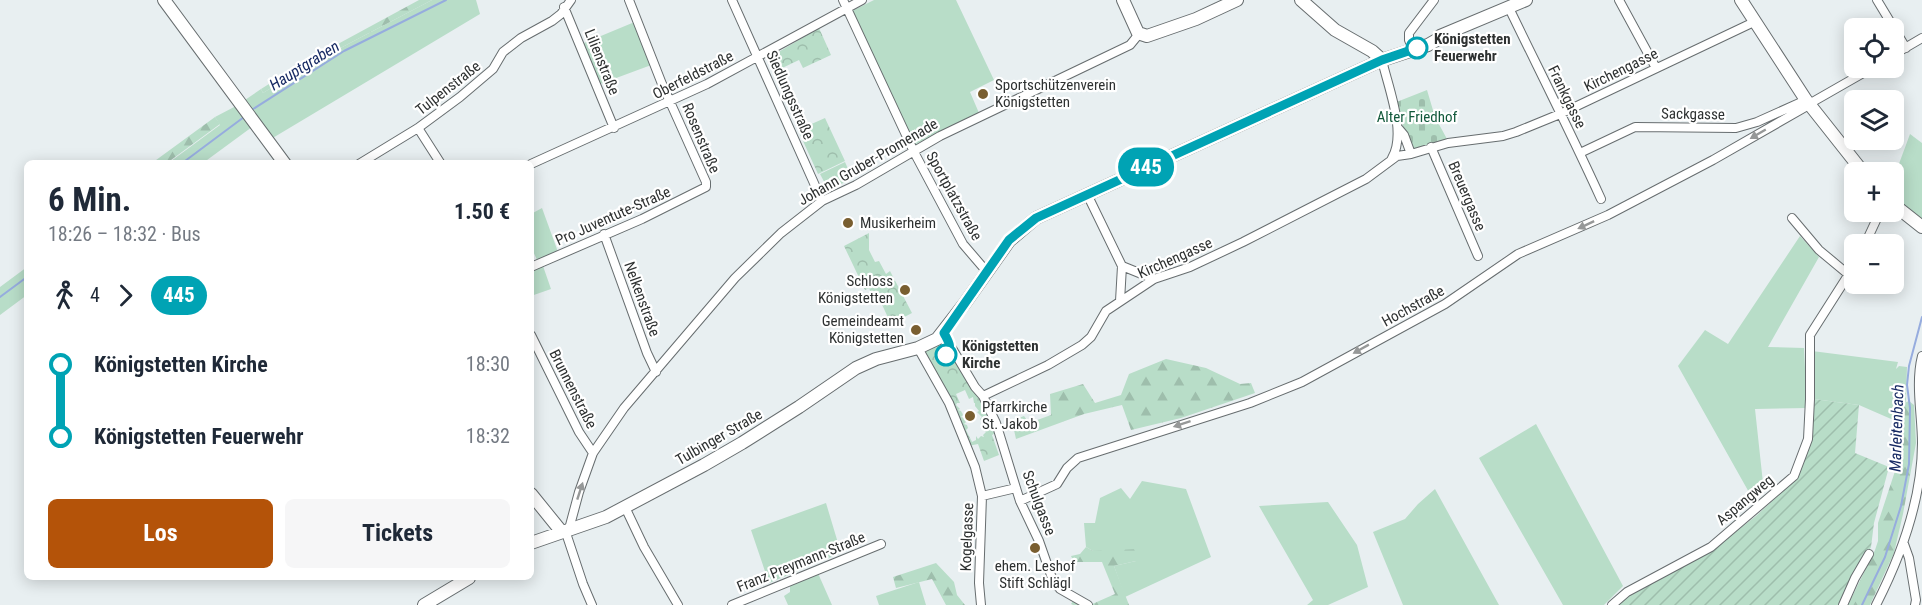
<!DOCTYPE html>
<html lang="de">
<meta charset="utf-8">
<style>
body{margin:0;font-family:"Roboto Condensed",sans-serif;background:#f6f6f7;color:#1f2937;height:100vh;display:flex;flex-direction:column;font-size:22px;white-space:nowrap}
*{box-sizing:border-box;margin:0}
p{font-size:20px;color:#747a83}
.icon{flex:none;width:33px;height:33px;fill:none;stroke:currentColor;stroke-width:2;stroke-linecap:round;stroke-linejoin:round}
.map{position:relative;flex:1;overflow:hidden}
.details{position:absolute;left:24px;top:160px;width:510px;height:420px;display:flex;flex-direction:column;background:#fff;border-radius:9px;box-shadow:0 3px 15px #0003}
.details>*{flex:none}
.badge{padding:0 12px;border-radius:20px;font-size:21px;line-height:39px}
.controls{position:absolute;left:1844px;top:18px;display:grid;gap:12px}
.controls a{display:grid;place-items:center;width:60px;height:60px;border-radius:9px;background:#fff;box-shadow:0 3px 15px #0003;font-size:30px}
.map>.badge{position:absolute;translate:-50% -50%;box-shadow:0 0 0 3px #fff}
.legs{display:flex;align-items:center;gap:9px;height:66px;padding:0 24px;font-size:20px}
.legs p{margin-inline-start:auto}
.head{display:flex;align-items:center;justify-content:space-between;height:102px;padding:0 24px}
h1{font-size:33px;font-weight:700;line-height:45px}
.action{display:flex;gap:12px;margin-top:auto;padding:12px 24px}
.action a{flex:1;height:69px;border-radius:9px;background:#b45309;color:#fff;font-size:24px;font-weight:700;line-height:69px;text-align:center}
.action a+a{background:#f6f6f7;color:#1f2937}
ul{padding:0 24px;list-style:none}
li{display:flex;align-items:center;gap:21px;height:72px;font-size:22px}
li i{display:grid;place-items:center;width:9px;height:100%;margin:0 8px;background:currentColor}
li i::after{content:'';width:15px;height:15px;margin:-8px;border:4px solid;border-radius:50%;background:#fff}
li p{margin-inline-start:auto}
li:first-child i{background:linear-gradient(#0000 50%,currentColor 0)}
li:last-child i{background:linear-gradient(currentColor 50%,#0000 0)}
.map>svg:first-child{display:block}
</style>
<div class="map">
<svg width="1922" height="605" viewBox="0 0 1922 605">
<defs>
<pattern id="forest-firs" width="22" height="20" patternUnits="userSpaceOnUse" patternTransform="scale(1.5)"><rect width="22" height="20" fill="#b8ddc8"/><path d="M5 1l3.5 6h-7zM16 11l3.5 6h-7z" fill="#9ebeac"/></pattern>
<pattern id="cemetery-stones" width="16" height="16" patternUnits="userSpaceOnUse" patternTransform="scale(1.5)"><rect width="16" height="16" fill="#b8ddc8"/><path d="M2 7V4a2 2 0 0 1 4 0v3zM10 15v-3a2 2 0 0 1 4 0v3z" fill="#9ebeac"/></pattern>
<pattern id="park-crowns" width="20" height="18" patternUnits="userSpaceOnUse" patternTransform="scale(1.5)"><rect width="20" height="18" fill="#b8ddc8"/><path d="M2 6a3 3 0 1 1 6 0M12 15a3 3 0 1 1 6 0" fill="none" stroke="#9ebeac"/></pattern>
<pattern id="garden-furrows" width="10" height="10" patternUnits="userSpaceOnUse" patternTransform="scale(1.5)"><rect width="10" height="10" fill="#b8ddc8"/><path d="M-1 1l2-2M0 10L10 0M9 11l2-2" fill="none" stroke="#9ebeac"/></pattern>
</defs>
<rect width="100%" height="100%" fill="#e8eff1"/>
<path fill="#b8ddc8" d="M432,0h44l4,14 -209,125 -26,-39 16,-11 2,4 47,-29z
M874,0h82l38,80 -24,12 9,21 -65,32 -62,-134z
M637,21l17,43 -54,20 -16,-41z
M236,106l16,21 -49,36 -36,1 53,-39 -5,-8z
M1910,134l12,9v76l-29,-23v-16z
M845,162l7,16 -23,13 -9,-17z
M542,208l16,44 -20,10 -7,-15v-33z
M1800,236l19,21 -51,90 36,1 3,60 -52,1 8,74 -8,20 -77,-137 27,-36 23,14z
M543,266l8,23 -20,7v-25z
M27,267v28l-27,20v-28z
M1812,351l86,11 -2,7 3,-3 8,1 -1,35 -4,3v15l-4,2 -39,-17 -45,-6z
M1536,424l87,162 -19,19h-41l-84,-147z
M1142,481l44,8 25,68 -86,40 -11,-31 22,-5 -43,-10 -7,-4 -2,-24h11l5,-25 21,-10 9,11z
M1435,489l64,116h-96l-30,-73 32,-13 13,-15z
M1328,502l29,43 11,42 -40,18h-21l6,-5 -54,-94z
M826,503l15,50 -72,30 -18,-53z
M817,571l15,34h-44l-4,-9 6,-4v-9z
M919,582l7,23h-47l-3,-9z"/>
<path fill="url(#forest-firs)" d="M419,0h13l-122,64 -47,29 -2,-4 40,-25z
M215,117l5,7 -53,39h-15z
M1166,359l40,9 34,16 11,-1 4,10 -74,25 -50,12 -9,-25 -38,9 -68,25 -4,-18 12,-5 5,7 22,-8 -1,-21 33,-10 12,19 26,-8 8,-21z
M1909,401l5,4 2,38 -13,71 -9,39 -24,52h-22l27,-55 3,-9v-18l18,-55 -4,-7 6,-39 4,-3v-15z
M1086,547l7,4 49,-2 -6,12 -22,5 15,39h-56l-2,-1 2,-3 17,4 25,-11 -13,-32h-28l-3,-6 9,-2z
M936,563l18,19 3,13 8,10h-19l-14,-26 -36,9 -3,-11z"/>
<path fill="url(#cemetery-stones)" d="M1427,90l8,27 12,22 -35,10 -18,-46z"/>
<path fill="url(#park-crowns)" fill-rule="evenodd" d="M819,28l12,27 -28,13 -4,-8 -23,11 -6,-14z
M825,118l20,43 -27,13 -20,-44z
M869,233v17l6,12 4,-1 7,13 4,-3 22,42 -21,11 -13,-28 -5,2 -4,-10 -4,2 -21,-44z
M943,333l32,54 22,45 -5,3 7,20 -15,6 -6,-17 -10,2 -50,-98zM965,390l4,9 4,-2 1,6h1v3l4,5 -2,1 5,5 -2,2 2,3 2,1 -2,2 3,4 -2,1 3,2 -3,3 1,2 -3,-1 -3,3 -2,-3v4l-4,2 -6,-12 2,-2 -1,-3 -3,-1 2,-2 -2,-4 -3,-1 2,-2 -2,-4 -3,-1 2,-1 -4,-4 1,-2h3l-4,-9z"/>
<path fill="url(#garden-furrows)" d="M1814,399l45,6 -4,48 34,14 -15,56 -3,24 -32,58h-223l13,-12 88,-47 39,-30 41,-38z"/>
<g fill="none" stroke-linecap="round" stroke-linejoin="round">
<path stroke="#96acde" stroke-width="2" d="M250,111l94,-60 102,-51
M181,164l63,-47
M0,297l27,-20
M1862,605l23,-48 16,-51 8,-42 1,-56 -3,-23 2,-19 13,-49"/>
<defs>
<path id="street" d="M732,0l90,201
M843,0l71,152 49,92 24,28
M1619,0l37,68
M1877,0l29,48
M564,7l50,121
M1509,8c31,64 63,127 92,191
M1413,50l-4,-10v-7l25,-33
M1893,55l29,-17
M1382,60c6,27 25,73 10,98
M1809,104l63,-36
M418,128l23,36
M1399,129l5,6 7,19
M1431,147l47,109
M1580,153l55,-26 101,1 21,-6 49,-22
M359,164l59,-36 42,-31 33,-28 10,-17 18,-14 31,-17 9,-7 10,-14
M531,164l176,-80 155,-84
M1087,194l35,72 32,13
M1792,218l27,32 30,25
M604,234l43,119 9,19
M1865,244l15,-32
M531,267l111,-48 64,-32v-5l-44,-98 -33,-84
M1120,301l2,-35
M943,333l32,54 8,9 13,27 24,78 19,40 13,37 8,11 28,16
M531,335l48,97 14,21
M918,348l31,55 26,64 7,29 -3,87 2,22
M983,396l65,-31 34,-20 9,-8 15,-26 48,-32 36,-12 53,-25 123,-63 31,-23 14,-2 37,-11 55,-7 13,-4 44,-18 194,-92
M982,496l34,-8
M1020,501l37,-17 10,-16 11,-10 172,-55 52,-21 143,-78 73,-50 90,-39 105,-55 96,-55
M625,507l19,40 34,58
M569,529l10,-37 14,-39 31,-45 111,-130 46,-45 41,-32 34,-16 84,-49 190,-91 9,-11
M565,530l18,54 9,21
M1904,544l5,14 7,42 -1,5
M732,605l149,-61
M1612,605l15,-13 84,-45 83,-71 14,-37 2,-40v-64l44,-69
M1843,605l12,-27 14,-24
M1876,605c25,-49 46,-106 46,-162 0,-28 -7,-59 0,-87"/>
<path id="secondary" d="M164,0l121,164
M1123,0l15,33 9,3 49,-17 41,-19
M1301,0l34,30 37,21 10,9
M1741,0l65,100 57,72
M1440,36l86,-36
M1893,204l29,23
M531,494l30,37
M531,543l75,-26 98,-52 38,-22 57,-36 57,-39 20,-9 42,-11 19,-9 28,-36 44,-62 27,-23 346,-158 46,-15 19,-11
M424,605l45,-27"/>
</defs>
<use href="#street" stroke="#676d6f" stroke-width="10"/>
<use href="#secondary" stroke="#676d6f" stroke-width="14"/>
<use href="#street" stroke="#fff" stroke-width="8"/>
<use href="#secondary" stroke="#fff" stroke-width="12"/>
</g>
<defs><path id="oneway-solid" d="M-6-.8H1V-3.2L6.5 0L1 3.2V.8H-6Z" transform="scale(1.5)"/></defs>
<g fill="#969898">
<use href="#oneway-solid" transform="translate(1758 134) rotate(150)"/>
<use href="#oneway-solid" transform="translate(1586 225) rotate(155)"/>
<use href="#oneway-solid" transform="translate(1361 349) rotate(151)"/>
<use href="#oneway-solid" transform="translate(1182 424) rotate(162)"/>
<use href="#oneway-solid" transform="translate(580 491) rotate(-72)"/>
</g>
<g fill="none" stroke-linecap="round" stroke-linejoin="round">
<defs>
<path id="line-1" d="M946,355c7,-8 2,-14 -2,-22l65,-93 27,-22 346,-158 35,-12"/>
</defs>
<use href="#line-1" stroke="#fff" stroke-width="14"/>
<use href="#line-1" stroke="#00a3b4" stroke-width="9"/>
</g>
<g fill="#fff" stroke="#00a3b4" stroke-width="3">
<circle cx="1417" cy="48" r="10"/>
<circle cx="946" cy="355" r="10"/>
</g>
<g fill="#795e30" stroke="#fff" stroke-width="2">
<circle cx="983" cy="94" r="6"/>
<circle cx="848" cy="223" r="6"/>
<circle cx="905" cy="290" r="6"/>
<circle cx="916" cy="330" r="6"/>
<circle cx="970" cy="416" r="6"/>
<circle cx="1035" cy="548" r="6"/>
</g>
<g text-anchor="middle" stroke-width="4.5" stroke-linejoin="round" paint-order="stroke">
<g font-size="15" font-weight="bold" fill="#2e3131" stroke="#fff" text-anchor="start">
<text x="1434" y="44">Königstetten<tspan x="1434" dy="17">Feuerwehr</tspan></text>
<text x="962" y="351">Königstetten<tspan x="962" dy="17">Kirche</tspan></text>
</g>
<g font-size="15" fill="#2e3131" stroke="#fff">
<text transform="translate(602 62) rotate(68)" y="5">Lilienstraße</text>
<text transform="translate(1621 70) rotate(-26)" y="5">Kirchengasse</text>
<text transform="translate(693 75) rotate(-27)" y="5">Oberfeldstraße</text>
<text transform="translate(448 88) rotate(-38)" y="5">Tulpenstraße</text>
<text transform="translate(790 95) rotate(66)" y="5">Siedlungsstraße</text>
<text transform="translate(1567 97) rotate(64)" y="5">Frankgasse</text>
<text transform="translate(1693 114) rotate(1)" y="5">Sackgasse</text>
<text transform="translate(701 138) rotate(67)" y="5">Rosenstraße</text>
<text transform="translate(868 162) rotate(-30)" y="5">Johann Gruber-Promenade</text>
<text transform="translate(954 196) rotate(61)" y="5">Sportplatzstraße</text>
<text transform="translate(1467 196) rotate(67)" y="5">Breuergasse</text>
<text transform="translate(613 216) rotate(-24)" y="5">Pro Juventute-Straße</text>
<text transform="translate(1175 258) rotate(-24)" y="5">Kirchengasse</text>
<text transform="translate(642 299) rotate(70)" y="5">Nelkenstraße</text>
<text transform="translate(1413 306) rotate(-29)" y="5">Hochstraße</text>
<text transform="translate(573 389) rotate(63)" y="5">Brunnenstraße</text>
<text transform="translate(719 437) rotate(-30)" y="5">Tulbinger Straße</text>
<text transform="translate(1745 500) rotate(-40)" y="5">Aspangweg</text>
<text transform="translate(1039 503) rotate(69)" y="5">Schulgasse</text>
<text transform="translate(967 537) rotate(-88)" y="5">Kogelgasse</text>
<text transform="translate(801 562) rotate(-22)" y="5">Franz Preymann-Straße</text>
</g>
<g font-size="15" fill="#2e3131" stroke="#fff" text-anchor="start">
<text x="995" y="90">Sportschützenverein<tspan x="995" dy="17">Königstetten</tspan></text>
<text x="860" y="228">Musikerheim</text>
<text x="893" y="286" text-anchor="end">Schloss<tspan x="893" dy="17">Königstetten</tspan></text>
<text x="904" y="326" text-anchor="end">Gemeindeamt<tspan x="904" dy="17">Königstetten</tspan></text>
<text x="982" y="412">Pfarrkirche<tspan x="982" dy="17">St. Jakob</tspan></text>
<text x="1035" y="571" text-anchor="middle">ehem. Leshof<tspan x="1035" dy="17">Stift Schlägl</tspan></text>
</g>
<g font-size="15" fill="#12593b" stroke="#fff">
<text x="1417" y="122">Alter Friedhof</text>
</g>
<g font-size="16" font-style="italic" fill="#162963" stroke="#fff">
<text transform="translate(304 65) rotate(-32)" y="6">Hauptgraben</text>
<text transform="translate(1896 428) rotate(-88)" y="6">Marleitenbach</text>
</g>
</g>
</svg>
<div class="controls">
<a><svg class="icon" aria-label="locate" viewBox="0 0 24 24"><circle cx="12" cy="12" r="6"/><path d="M12 2v4M12 18v4M2 12h4M18 12h4"/></svg></a>
<a><svg class="icon" aria-label="layers" viewBox="0 0 24 24"><path d="M12 4l9 5-9 5-9-5zM3 14l9 5 9-5"/></svg></a>
<a>+</a>
<a>−</a>
</div>
<b class="badge" style="left:1146px;top:167px;background:#00a3b4;color:#fff">445</b>
<section class="details">
<div class="head"><div><h1>6 Min.</h1><p>18:26 – 18:32 · Bus</p></div><b>1.50 €</b></div>
<div class="legs"><svg class="icon" aria-label="walk" viewBox="0 0 24 24"><circle cx="13" cy="4" r="2"/><path d="M13 8l-2 6 4 7M11 14l-3 7M7 12l3-4h3l4 4"/></svg>4<svg class="icon" aria-label="forward" viewBox="0 0 24 24"><path d="M9 5l7 7-7 7"/></svg><b class="badge" style="background:#00a3b4;color:#fff">445</b></div>
<ul>
<li><i style="color:#00a3b4"></i><b>Königstetten Kirche</b><p>18:30</p></li>
<li><i style="color:#00a3b4"></i><b>Königstetten Feuerwehr</b><p>18:32</p></li>
</ul>
<div class="action"><a>Los</a><a>Tickets</a></div>
</section>
</div>
